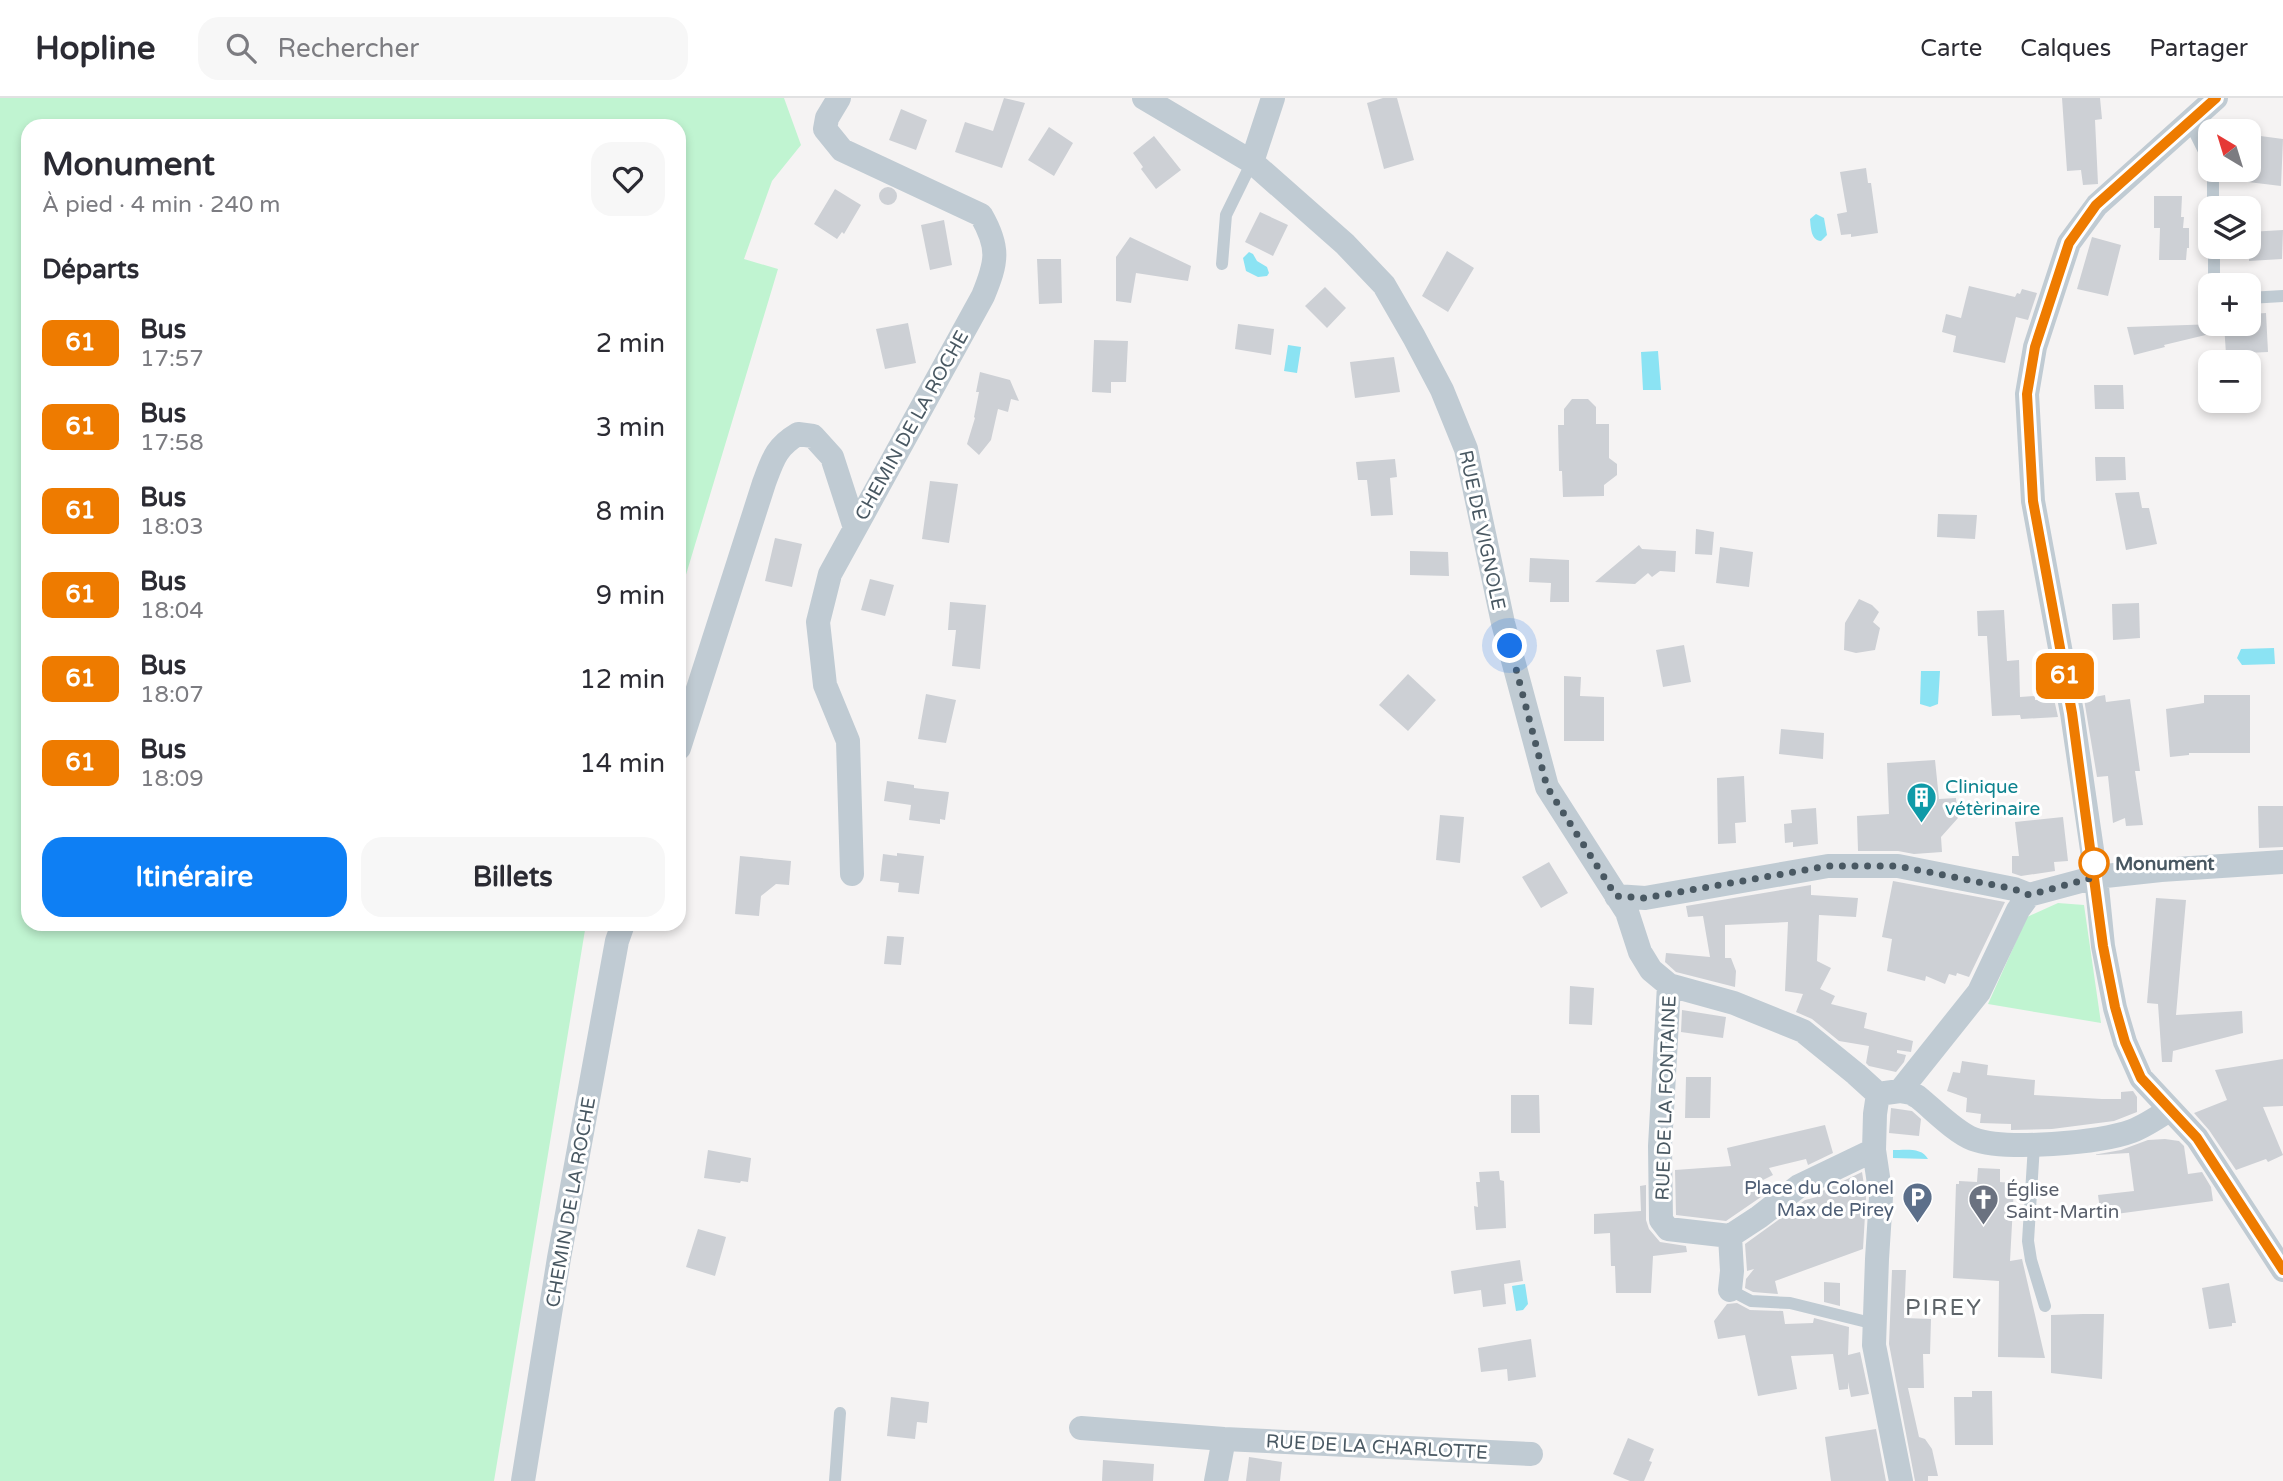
<!DOCTYPE html>
<html lang="fr">
<meta charset="utf-8">
<style>
body{margin:0;font-family:"Varela Round",sans-serif;background:#f7f7f7;color:#2b2b33;height:100vh;display:flex;flex-direction:column;font-size:26px;white-space:nowrap}
*{box-sizing:border-box;margin:0}
p{font-size:23px;color:#7c7c81}
.icon{flex:none;width:38px;height:38px;fill:none;stroke:currentColor;stroke-width:2;stroke-linecap:round;stroke-linejoin:round}
.map{position:relative;flex:1;overflow:hidden}
.sheet{position:absolute;left:21px;top:21px;width:665px;height:812px;display:flex;flex-direction:column;background:#fff;border-radius:21px;box-shadow:0 4px 10px #0003}
.sheet>*{flex:none}
.badge{padding:0 14px;border-radius:10px;font-size:24px;line-height:46px}
.needle{width:46px;rotate:322deg}
.buttons{position:absolute;left:2198px;top:21px;display:grid;gap:14px}
.buttons a{display:grid;place-items:center;width:63px;height:63px;border-radius:14px;background:#fff;box-shadow:0 4px 10px #0003;font-size:35px}
.you{position:absolute;width:35px;height:35px;margin:-18px;border:5px solid #fff;border-radius:50%;background:#1a73e8;box-shadow:0 0 0 10px #1a73e833}
.map>.badge{position:absolute;translate:-50% -50%;box-shadow:0 0 0 4px #fff}
h2{padding:0 21px;font-size:26px;line-height:63px}
.round{display:grid;place-items:center;flex:none;width:74px;height:74px;border-radius:21px;background:#f7f7f7}
.head{display:flex;align-items:center;justify-content:space-between;height:119px;padding:0 21px}
h1{font-size:33px;font-weight:700;line-height:52px}
.button{display:flex;gap:14px;margin-top:auto;padding:14px 21px}
.button a{flex:1;height:80px;border-radius:21px;background:#0e7ff4;color:#fff;font-size:28px;font-weight:700;line-height:80px;text-align:center}
.button a+a{background:#f7f7f7;color:#2b2b33}
ul{padding:0;list-style:none}
li{display:flex;align-items:center;gap:21px;height:84px;padding:0 21px}
li div{flex:1}
li b{display:block;font-size:26px}
li em{font-style:normal}
li .badge{min-width:77px;font-weight:700;text-align:center}
header{display:flex;align-items:center;gap:42px;box-sizing:border-box;height:98px;padding:0 35px;background:#fff;border-bottom:2px solid #e1e1e2}
header strong{font-size:33px}
nav{display:flex;gap:38px;margin-inline-start:auto;font-size:24px}
.search{width:490px;height:63px;background:#f7f7f7;display:flex;align-items:center;gap:18px;box-sizing:border-box;padding:0 24px;border-radius:21px;color:#7c7c81;font-size:26px}
.map>svg:first-child{display:block}
</style>
<header>
<strong>Hopline</strong>
<div class="search"><svg class="icon" aria-label="search" viewBox="0 0 24 24"><circle cx="10" cy="10" r="6"/><path d="M15 15l6 6"/></svg>Rechercher</div>
<nav><a>Carte</a><a>Calques</a><a>Partager</a></nav>
</header>
<div class="map">
<svg width="2283" height="1383" viewBox="0 0 2283 1383">
<rect width="100%" height="100%" fill="#f5f3f3"/>
<path fill="#c0f4d1" d="M0,0h784l17,47 -29,36 -28,78 34,10 -99,329v-472h-651v798h558l-92,557h-494z
M2058,805l26,2 17,118 -113,-19 39,-87z"/>
<path fill="#8be3f3" d="M1816,116l8,4 3,17 -6,6c-10,-1 -10,-12 -11,-22z
M1249,154l4,2 4,7 10,6 2,6 -2,3 -9,1 -12,-6 -3,-13z
M1288,247l13,2 -4,26 -13,-2z
M1658,253l3,39h-18l-2,-38z
M2274,550l1,16 -33,1 -5,-7 4,-9z
M1921,573h19l-2,33 -8,3 -10,-3z
M1893,1052c12,0 29,-3 35,9l-35,-1z
M1525,1186l3,20 -5,6 -7,1 -4,-25z"/>
<path fill="#cdd0d5" d="M1004,0l21,5 -23,65 -47,-16 10,-30 28,9z
M1383,0h14l17,62 -30,9 -17,-66z
M2062,0h38l2,21 -7,1 3,64 -15,1 -2,-15 -14,1z
M901,11l26,11 -11,30 -27,-10z
M1049,29l24,16 -19,33 -26,-16z
M2253,37l30,4 -2,47 -33,-4z
M1154,38l27,34 -25,19 -15,-20 2,-2 -10,-14z
M1866,70l2,15h3l7,50 -27,4v-3l-10,1 -4,-21 10,-2 -7,-40z
M879 98a9 9 0 1 1 18 0a9 9 0 1 1-18 0Z
M835,91l26,16 -17,29 -2,-2 -5,7 -23,-15z
M2154,98h28l-1,21h3l-1,11h6v20h-2l-1,12h-27l1,-32h-6z
M1260,114l28,13 -15,31 -28,-14z
M944,122l8,45 -22,5 -9,-45z
M2283,132l-1,29 -33,2v-29z
M1130,139l61,29 -3,15 -52,-8 -5,30 -15,-2v-44z
M2092,139l29,8 -13,51 -31,-7z
M1447,153l27,17 -26,44 -26,-16z
M1037,161h24l1,44 -23,1z
M1969,188l46,11 2,-4 3,1 2,-5 15,4 -9,27 -12,-3 -11,46 -52,-11 3,-16 -14,-4 4,-18 15,4z
M1325,189l21,21 -19,20 -22,-22z
M2266,215l2,39 -42,2 -2,-30h25v-10z
M908,225l8,40 -31,6 -9,-40z
M1238,226l36,5 -3,26 -36,-6z
M2217,226l1,8 -54,13 1,2 -31,8 -7,-28z
M1094,242l34,1 -2,41h-15v11l-19,-1z
M1394,259l6,35 -45,6 -5,-36z
M980,274l30,8 9,21 -8,-2 -3,13 -10,-3 -7,31 -12,15 -12,-11 8,-26 -1,-1 5,-25h-3z
M2094,287h29l1,24h-29z
M1572,301h16l8,8v17h13v34l8,6v11l-13,10v11l-41,1 -1,-26h-3l-1,-46h6v-16z
M2095,359h30l1,23 -30,1z
M1395,361l2,18 -7,1 3,37 -22,1 -4,-36h-9l-2,-18z
M930,383l28,3 -9,59 -27,-4z
M2139,394l3,16h7l8,36 -31,6 -11,-57z
M1938,416l39,1 -2,24 -38,-2z
M1696,431l18,3 -2,23 -17,-1z
M775,440l27,6 -10,43 -27,-6z
M1639,447l3,4 34,2 -1,21 -15,-1 -8,6 -4,-4 -13,11 -40,-2z
M1720,449l33,5 -4,35 -33,-4z
M1410,453l38,1 1,24 -39,-1z
M1530,460l39,2v42h-19l1,-19 -22,-1z
M870,481l24,6 -9,31 -24,-6z
M1859,501l13,6 7,7 -6,10 7,6 -5,22 -19,3 -12,-3 1,-27z
M950,504l36,3 -6,64 -28,-3 4,-36h-8z
M2139,505l1,35 -27,2 -1,-36z
M2004,512l3,51 12,-1 1,37 15,-1v4l19,-1 4,18 -37,2 -1,-4 -28,1 -5,-80h-9l-1,-25z
M1684,547l7,37 -28,5 -7,-37z
M1408,576l28,26 -28,31 -29,-26z
M1564,578l17,1 -1,19 24,1v44h-40z
M926,596l30,6 -10,43 -28,-4z
M2105,597l1,7 24,-3 10,72h-5l8,54 -17,1 -1,-8 -12,5 -5,-47 -11,1 -13,-78z
M2204,597h46v58h-61v2l-19,2 -4,-48 38,-6z
M1781,631l43,4 -1,26 -44,-5z
M1935,662l4,39 17,-1 2,20 -17,19 1,15 -28,2 -16,-3h-40l-1,-35 32,-2 -2,-51z
M1744,678l2,46 -11,1 1,20 -18,1 -1,-66z
M887,683l27,4v3l35,4 -4,28 -5,-1v5l-31,-4 2,-15 -27,-4z
M2258,708h25v41l-24,1z
M1816,710l2,36 -25,3v-5l-8,1 -1,-19 8,-1 -1,-13z
M1440,717l24,2 -4,46 -24,-3z
M2063,719l5,44 -14,1 1,9 -34,5 -9,-3v-17h7l-4,-34z
M897,755l27,3 -5,38 -21,-2 1,-9 -19,-2 3,-27 14,2z
M740,758l51,5 -2,24 -13,-1 -15,12 -2,20 -24,-2z
M1549,764l19,31 -27,15 -19,-31z
M1893,783l112,21 -36,75 -12,-4 -1,3 -7,-2 -4,10 -19,-8 -1,5 -38,-10 5,-32 -10,-2z
M1811,787v10l47,3 -2,19 -37,-2 -2,46 14,7 -11,21 15,7 -4,8 36,9 -3,15 49,13 -2,11 -14,-2v3l9,2 -2,7 -8,10 -27,-6 -3,-3 3,-17 -30,-5 -27,-22 -16,-7 7,-18 -18,-3 3,-69 -63,3v33h6l5,13 -1,16 -59,-15 -11,-10 1,-9 44,4 -7,-41 -15,1 -2,-11z
M2156,800l30,2 -10,115 66,-4 1,22 -70,18 -1,11h-10l-4,-58 -11,-1z
M887,838l17,1 -3,28 -17,-1z
M1570,888l24,2 -2,37 -23,-1z
M1682,912l44,7 -3,21 -42,-6z
M2283,961v47l-20,1 20,48 -15,7 -2,-3 -30,11 -27,-40 -15,-17 33,-13 -12,-30z
M1962,963l26,4 -1,10 48,5 -1,15 68,4h19v-7l12,-1 4,6v15l-23,9 -62,8 -41,1v-6l-31,-1 1,-9 -15,-2 1,-14 -20,-7 6,-19 7,1z
M1686,979h25l-1,41h-25z
M1511,997h28l1,38h-29z
M1891,1010l21,3 9,8 -2,17 -30,-3z
M1825,1027l8,28 -25,12 -2,-6 -37,9 4,7 -16,8 4,14 -35,24 -50,-6 -1,-45 56,-4 -4,-18z
M2165,1041l14,2 5,5 4,28 14,-2 9,15 2,14 -112,15 -3,-21 36,-4 -5,-38 -36,2 28,-5 27,-10z
M708,1052l43,8 -3,24 -7,-1 -1,2 -36,-5z
M1978,1070l22,1v13l11,1v3l3,1 -4,74 12,-2 23,99 -47,-1 1,-76 -46,-3 3,-94h3v-3l18,1z
M1499,1073l1,9 4,1 2,47 -30,2 -2,-24 4,1 -2,-25h4l-1,-10z
M1862,1074l4,26 -3,51 -88,32 3,13 -25,-2 -8,-4 1,-9 8,-10 -7,2 -2,-27 43,-31 15,-3 -2,-7 4,-3 12,-3 -1,-3z
M1646,1087v35l3,9 11,13 26,4 1,6 -34,4 -2,37h-35l-1,-27h-4l-1,-33 -16,1v-20l47,-3 -1,-25z
M698,1131l28,8 -11,39 -29,-9z
M1520,1162l3,21 -19,3 2,20 -23,3 -2,-17 -27,4 -3,-23z
M1892,1172h14l-2,48 27,1 -1,35h-7l1,34h-16l11,49 6,2 7,10 6,27h-10v5h-13l-26,-137z
M1824,1184l16,1v23l-16,-4z
M2229,1185l7,40h-4v3l-23,3 -7,-41z
M1737,1205l13,7 33,1 2,13 28,-1 1,-5 35,9 -1,28 12,-3 9,42 -18,3 -3,-15v7l-9,1 -6,-36 -42,2 6,33 -39,7 -13,-61 -27,4 -4,-18 13,-17z
M2083,1216h21l-2,65 -51,-6v-58z
M1531,1241l5,38 -28,4 -1,-12 -26,3 -3,-24z
M1972,1293h20l1,54h-38l-1,-48h18z
M891,1299l38,5 -2,21 -10,-1 -2,17 -28,-3z
M1876,1331l10,52h-55l-6,-44z
M1628,1340l26,11 -5,12 3,1 -8,19h-14l-17,-7z
M1249,1359l33,5 -2,19h-34z
M1103,1362l51,4 -1,17h-51z"/>
<g fill="none" stroke-linecap="round" stroke-linejoin="round">
<path stroke="#c0cbd3" stroke-width="12" d="M2190,25l20,40
M2213,72v38
M2214,149v38
M1222,166l4,-49 26,-53
M2249,200l34,-2
M2034,1047l-6,96 3,19 14,46
M1730,1192l21,11 39,2 85,21
M835,1383l5,-68"/>
<path stroke="#c0cbd3" stroke-width="24" d="M839,0l-12,20 -2,11 17,21 139,65c19,33 16,47 2,81l-153,278 -12,48 7,63 23,56 4,133
M1144,0l108,64 93,82 39,41 30,52 28,53 24,59 37,174 44,164 80,125 13,40 11,18 18,15 65,18 69,28 53,43 22,20
M2216,0l-119,107 -28,38 -34,104 -8,47 6,107 39,212 24,164 7,69 12,62 10,34 16,36 56,60 86,132
M1252,64l21,-64
M679,650l85,-265c9,-24 12,-36 34,-49l15,2 19,21 23,71
M1616,798l29,2 183,-32h70l116,23 15,6
M1669,887l-9,161 1,74 7,9 62,7
M1900,993l11,2 7,4c15,12 37,35 55,42 32,12 127,4 159,-8 13,-5 25,-13 37,-21
M1730,1138l29,-19 40,-31 75,-36
M1730,1192l2,-19 -2,-35
M1081,1330l143,11 307,15
M523,1383l36,-223 58,-317 6,-17
M1216,1383l8,-42
M1901,1383l-27,-136 3,-86 4,-62 -7,-47 1,-36 3,-20 22,-3 79,-99 39,-82 11,-15 67,-18 65,-7 122,-8"/>
</g>
<g fill="none" stroke-linecap="round" stroke-linejoin="round">
<defs>
<path id="line" d="M2216,0l-120,107 -27,38 -34,104 -8,47 6,107 39,212 31,233 12,61 10,35 16,36 56,60 86,132"/>
</defs>
<use href="#line" stroke="#fff" stroke-width="16"/>
<use href="#line" stroke="#ee7b00" stroke-width="10"/>
<path stroke="#495862" stroke-width="7" stroke-dasharray="0 12.6" d="M1510,548l37,141 69,109 29,2 183,-32h70l116,23 15,6 66,-18 -1,-14"/>
</g>
<defs>
<symbol id="building-pin" viewBox="-11 -11 22 30"><path d="M0 17L-7.5 6A9.5 9.5 0 1 1 7.5 6Z" fill="#0f9aa8" stroke="#fff"/><path d="M-4-6H4V6H1V3H-1V6H-4ZM-2.5-4.3h1.7v1.8h-1.7ZM.8-4.3h1.7v1.8H.8ZM-2.5-1h1.7V.8h-1.7ZM.8-1h1.7V.8H.8Z" fill="#fff"/></symbol>
<symbol id="parking-pin" viewBox="-11 -11 22 30"><path d="M0 17L-7.5 6A9.5 9.5 0 1 1 7.5 6Z" fill="#5c6f8a" stroke="#fff"/><path d="M-3.5-5.5H1a3.5 3.5 0 0 1 0 7H-1V5.5H-3.5ZM-1-3.4V-.6H.8a1.4 1.4 0 0 0 0-2.8Z" fill="#fff"/></symbol>
<symbol id="church-pin" viewBox="-11 -11 22 30"><path d="M0 17L-7.5 6A9.5 9.5 0 1 1 7.5 6Z" fill="#6b7280" stroke="#fff"/><path d="M-1.2-6h2.4v3.5h3.3v2.4h-3.3V6h-2.4V-.1h-3.3v-2.4h3.3Z" fill="#fff"/></symbol>
</defs>
<g fill-rule="evenodd">
<use href="#building-pin" x="1904" y="682" width="35" height="47"/>
<use href="#parking-pin" x="1900" y="1082" width="35" height="47"/>
<use href="#church-pin" x="1966" y="1084" width="35" height="47"/>
</g>
<circle fill="#fff" stroke="#ee7b00" stroke-width="3.5" cx="2094" cy="765" r="14"/>
<g text-anchor="middle" stroke-width="6" stroke-linejoin="round" paint-order="stroke">
<g font-size="19" fill="#495862" stroke="#fff">
<text transform="translate(911 327) rotate(-61)" y="7">CHEMIN DE LA ROCHE</text>
<text transform="translate(1483 432) rotate(78)" y="7">RUE DE VIGNOLE</text>
<text transform="translate(1665 1000) rotate(-88)" y="7">RUE DE LA FONTAINE</text>
<text transform="translate(570 1104) rotate(-80)" y="7">CHEMIN DE LA ROCHE</text>
<text transform="translate(1377 1348) rotate(3)" y="7">RUE DE LA CHARLOTTE</text>
</g>
<g font-size="19" fill="#0d838f" stroke="#fff" text-anchor="start">
<text x="1945" y="695">Clinique<tspan x="1945" dy="22">vétèrinaire</tspan></text>
</g>
<g font-size="19" font-weight="bold" fill="#495862" stroke="#fff" text-anchor="start">
<text x="2115" y="772">Monument</text>
</g>
<g font-size="19" fill="#4e5e75" stroke="#fff" text-anchor="end">
<text x="1894" y="1096">Place du Colonel<tspan x="1894" dy="22">Max de Pirey</tspan></text>
</g>
<g font-size="19" fill="#5b616d" stroke="#fff" text-anchor="start">
<text x="2006" y="1098">Église<tspan x="2006" dy="22">Saint-Martin</tspan></text>
</g>
<g font-size="23" letter-spacing="2" fill="#5e6469" stroke="#fff">
<text x="1944" y="1217">PIREY</text>
</g>
</g>
</svg>
<div class="buttons">
<a><svg class="needle" viewBox="-14 -14 28 28"><path d="M0-13l5 13h-10z" fill="#e53935"/><path d="M0 13l5-13h-10z" fill="#7c7c81"/></svg></a>
<a><svg class="icon" aria-label="layers" viewBox="0 0 24 24"><path d="M12 4l9 5-9 5-9-5zM3 14l9 5 9-5"/></svg></a>
<a>+</a>
<a>−</a>
</div>
<div class="you" style="left:1510px;top:548px"></div>
<b class="badge" style="left:2065px;top:578px;background:#ee7b00;color:#fff">61</b>
<section class="sheet">
<div class="head"><div><h1>Monument</h1><p>À pied · 4 min · 240 m</p></div><a class="round"><svg class="icon" aria-label="heart" viewBox="0 0 24 24"><path d="M12 20l-8-8c-3-5 5-10 8-4 3-6 11-1 8 4z"/></svg></a></div>
<h2>Départs</h2>
<ul>
<li><span class="badge" style="background:#ee7b00;color:#fff">61</span><div><b>Bus</b><p>17:57</p></div><em>2 min</em></li>
<li><span class="badge" style="background:#ee7b00;color:#fff">61</span><div><b>Bus</b><p>17:58</p></div><em>3 min</em></li>
<li><span class="badge" style="background:#ee7b00;color:#fff">61</span><div><b>Bus</b><p>18:03</p></div><em>8 min</em></li>
<li><span class="badge" style="background:#ee7b00;color:#fff">61</span><div><b>Bus</b><p>18:04</p></div><em>9 min</em></li>
<li><span class="badge" style="background:#ee7b00;color:#fff">61</span><div><b>Bus</b><p>18:07</p></div><em>12 min</em></li>
<li><span class="badge" style="background:#ee7b00;color:#fff">61</span><div><b>Bus</b><p>18:09</p></div><em>14 min</em></li>
</ul>
<div class="button"><a>Itinéraire</a><a>Billets</a></div>
</section>
</div>
